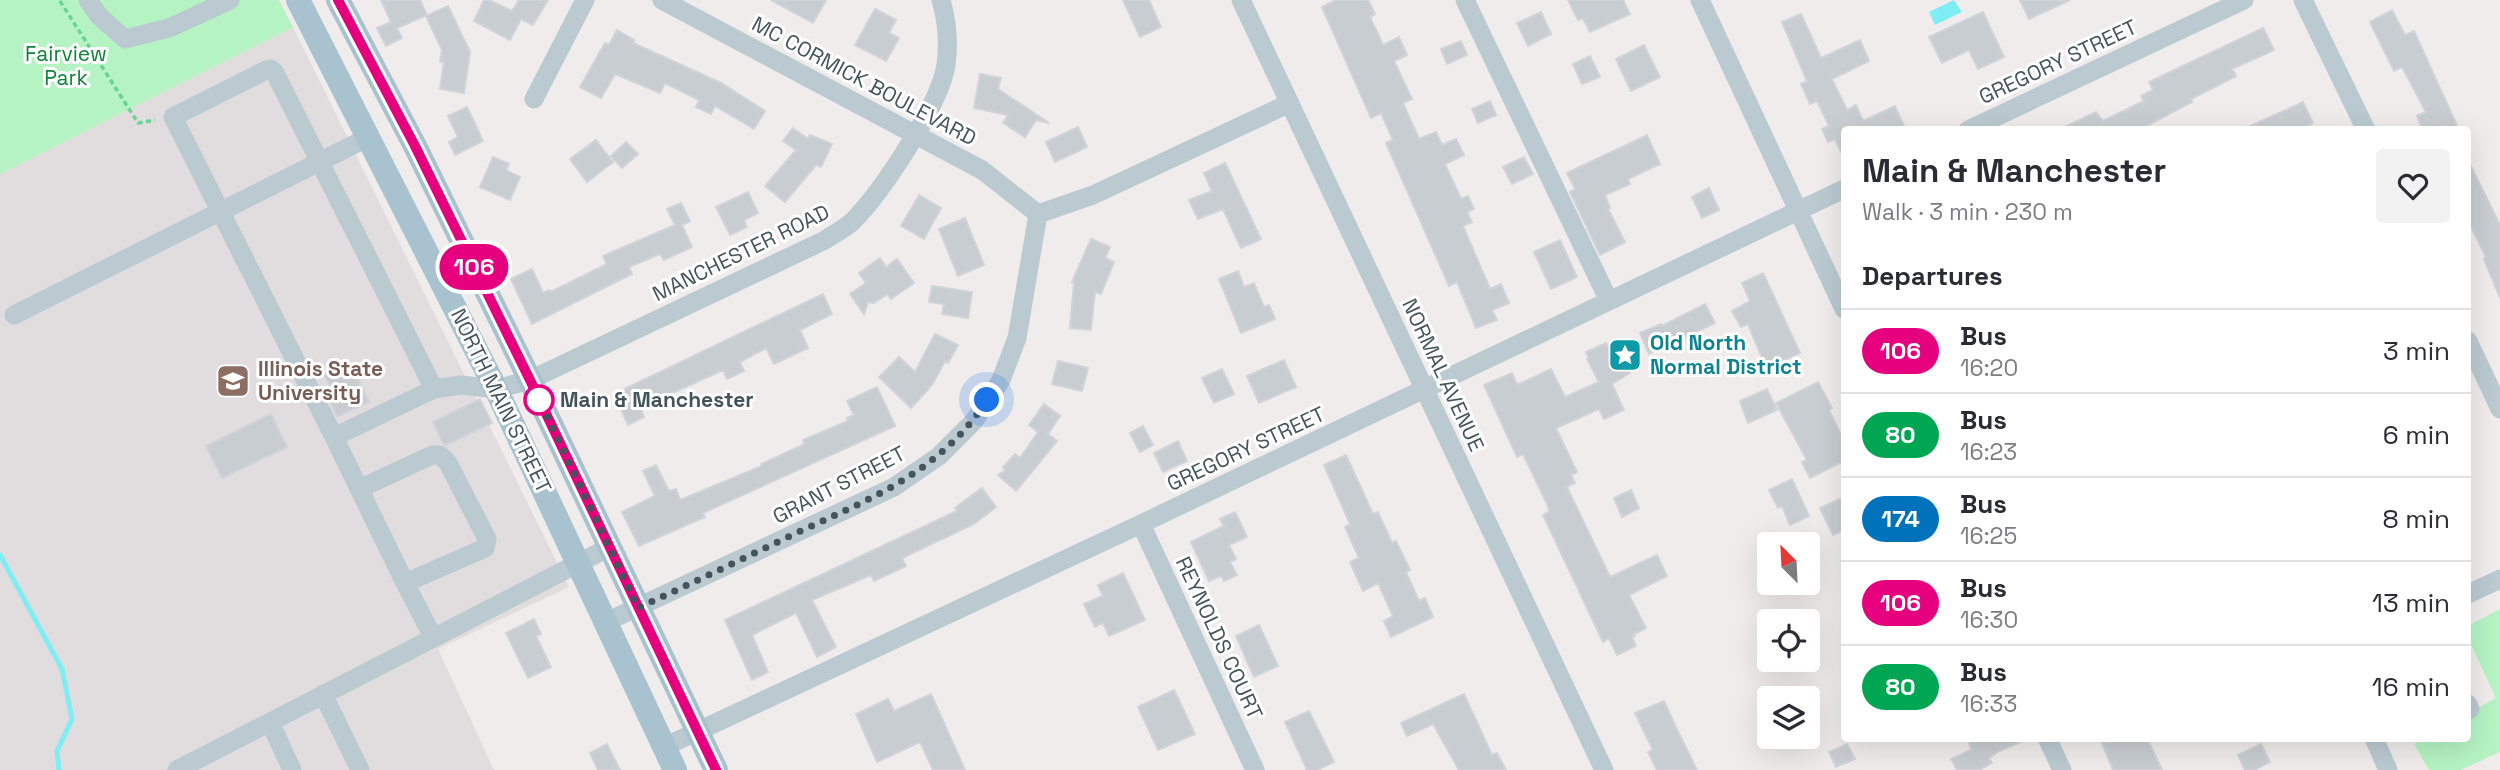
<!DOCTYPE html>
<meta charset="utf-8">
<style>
body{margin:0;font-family:"Space Grotesk",sans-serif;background:#f2f2f3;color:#2b2b33;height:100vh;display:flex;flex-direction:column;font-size:26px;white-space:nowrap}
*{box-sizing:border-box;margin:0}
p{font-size:23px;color:#7c7c81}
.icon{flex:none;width:38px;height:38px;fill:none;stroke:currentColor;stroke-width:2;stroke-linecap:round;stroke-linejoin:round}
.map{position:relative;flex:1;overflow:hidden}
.sheet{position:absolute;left:1841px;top:126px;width:630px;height:616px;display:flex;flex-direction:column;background:#fff;border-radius:7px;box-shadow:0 7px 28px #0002}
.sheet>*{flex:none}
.badge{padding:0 14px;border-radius:23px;font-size:24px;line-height:46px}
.needle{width:46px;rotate:336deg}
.controls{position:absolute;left:1757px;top:532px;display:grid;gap:14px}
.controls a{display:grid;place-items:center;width:63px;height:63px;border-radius:7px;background:#fff;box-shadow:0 7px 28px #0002;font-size:35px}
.you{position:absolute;width:35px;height:35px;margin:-18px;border:5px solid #fff;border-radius:50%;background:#1a73e8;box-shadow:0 0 0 10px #1a73e833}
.map>.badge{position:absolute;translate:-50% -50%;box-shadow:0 0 0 4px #fff}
h2{padding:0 21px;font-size:26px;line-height:63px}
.round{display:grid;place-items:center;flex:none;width:74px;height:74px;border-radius:7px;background:#f2f2f3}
.summary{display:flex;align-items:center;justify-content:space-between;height:119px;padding:0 21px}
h1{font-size:33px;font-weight:700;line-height:52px}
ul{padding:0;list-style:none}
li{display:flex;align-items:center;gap:21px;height:84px;padding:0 21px;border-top:2px solid #e1e1e2}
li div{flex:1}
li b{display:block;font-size:26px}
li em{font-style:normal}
li .badge{min-width:77px;font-weight:700;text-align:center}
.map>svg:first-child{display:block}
</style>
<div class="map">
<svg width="2500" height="770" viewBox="0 0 2500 770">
<rect width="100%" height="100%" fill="#f0ecec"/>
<path fill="#e1dddf" d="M293,27l276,560 -131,62 56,121h-494v-596z"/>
<path fill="#b5f3c3" d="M0,0h279l14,27 -293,147z
M2500,609v143l-40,18h-31l-15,-26 11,-5 43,-1v-25l28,-15 -28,-60v-12z"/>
<path fill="#7eedf4" d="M1954,0l8,12 -27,13 -6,-13z"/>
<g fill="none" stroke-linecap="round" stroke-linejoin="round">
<path stroke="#7eedf4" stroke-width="5" d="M0,555l62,114 10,50 -15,32 2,19"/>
</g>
<path fill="#c8cdd2" stroke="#d0d4d9" stroke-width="2" d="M381,0h39l7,15 -30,13 5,10 -16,8 -9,-18 14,-6z
M484,0h5l23,11 7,-11h29l-15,25 -12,-6 -11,21 -36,-19z
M771,0h55l-13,23z
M1123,0h26l12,27 -21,10z
M1336,0h32l7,14 -5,3 13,28 16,-8 8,18 -13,6 18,38 -9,4 16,36 17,-7 6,13 14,-6 8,16 -19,9 16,35 7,-3 6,13 -7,3 5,10 -9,4 27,63 11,-5 8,19 -17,7 5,10 -21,8 -19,-46 -8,4 -63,-143 7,-3 -12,-27 -10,5 -49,-111z
M1568,0h55l7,14 -40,18 -7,-14 -5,2z
M2020,0h50l-41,19z
M448,6l22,46 -6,41 -24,-4 4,-27h-4l2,-12 -16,-34z
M875,9l21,11 -7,13 10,5 -13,23 -31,-16z
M2392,10l13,25 9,-4 45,99h-36l-6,-14 9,-4 -24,-45 -8,4 -24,-49z
M1541,12l10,22 -23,12 -11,-23z
M1983,12l21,45 -26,12 -9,-19 -27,13 -13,-26z
M1801,14l20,44 39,-18 9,21 -37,18 15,31 9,-5 7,16 32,-15 11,24h-62v28l-9,-19 -7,3 -6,-13 7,-3 -12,-25 -7,3 -9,-20 6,-3 -25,-59z
M2263,28l11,22 -42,19 4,7 -45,23 1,3 -53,28h-80l37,-18 7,9 41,-20 -3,-5 12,-6 -4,-8z
M617,30l17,10 -1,3 88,40 44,28 -11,18 -39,-23 -4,8 -15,-7 3,-7 -34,-17 -5,10 -45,-19 -14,24 -21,-11 25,-44 4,2z
M1461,41l6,14 -20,9 -6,-15z
M1644,45l16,32 -29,14 -15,-32z
M1590,56l10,21 -18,7 -9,-20z
M980,74l21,4 -3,11 51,34 -13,-3 -11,17 -22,-14 5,-8 -34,-7z
M1490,101l6,14 -18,8 -6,-14z
M2303,102l10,21 -13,7h-58z
M467,107l16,34 -28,14 -6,-13 9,-5 -10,-21z
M1078,127l9,20 -32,15 -9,-20z
M793,128l15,11 2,-4 22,9 -11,23 -5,-2 -31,37 -20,-16 31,-36 -13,-9z
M1647,135l13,29 -32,15 2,5 -25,11 5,13 -2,1 17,33 -25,13 -30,-63 5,-3 -8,-16z
M596,140l17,22 -26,20 -17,-23z
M626,142l12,12 -16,14 -11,-12z
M493,157l16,7 -3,6 14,7 -10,23 -30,-13z
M1524,157l9,17 -21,10 -9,-17z
M2468,160l32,65v73l-16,-39 2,-2 -18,-36z
M1225,163l36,76 -20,9 -18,-39 -25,10 -9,-19 23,-9 -8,-18z
M1709,188l10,22 -17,8 -10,-21z
M748,192l10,21 -14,7 3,7 -17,8 -14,-28z
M919,195l22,13 -17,31 -23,-13z
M681,203l9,18 -8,4 10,22 -28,13 -4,-6 -31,13 3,7 -100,50 -21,-45 21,-10 11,24 7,-3 1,2 56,-28 -4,-8 72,-31 -8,-16z
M965,218l19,47 -26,11 -19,-47z
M1091,239l19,8 -5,11 9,4 -13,32 -6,-2 -4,38 -21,-2 4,-45 -2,-1z
M1560,240l17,37 -26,12 -17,-37z
M880,258l6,9 11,-8 17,24 -23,16 -4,-5 -13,9 -6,-1 -4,12 -14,-20 16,-11 -7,-10z
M1238,271l6,16 10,-4 10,24 5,-2 6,14 -34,14 -22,-54z
M1763,273l37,80 -34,15 -18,-44 -7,3 -9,-16 18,-10 -8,-18z
M932,286l40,6 -4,26 -26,-4 2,-10 -15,-2z
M823,294l9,20 -32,16 8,18 -34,16 -8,-16 -26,14 4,9 -17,8 -4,-9 -73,33 1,2 -10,5 3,7 -16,8 -14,-31z
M1705,304l10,19 -66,31 -9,-21 21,-9 1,2z
M935,334l23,11 -10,18 -3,-2 -13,24 -21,23 -32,-31 20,-20 16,15z
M1606,343l7,15 8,-3 9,18 -18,11 12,26 -20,9 -5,-10 -43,19 21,44 -6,3 4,8 -8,4 43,90 47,-22 10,21 -38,19 17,33 -12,6 1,2 -3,1 4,9 -19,9 -8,-17 -6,4 -60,-127 6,-3 -1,-6 -25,-52 -6,3 -33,-72 28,-12 5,12 34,-16 14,28 34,-15 -12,-23 2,-1 -3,-6z
M1284,360l12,27 -37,16 -12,-27z
M1058,361l30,7 -6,23 -30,-7z
M350,362l19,40 -32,15 -11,-25 6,-2 -8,-16z
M1222,369l12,25 -20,9 -12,-25z
M1818,382l14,26 -3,2 15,31v20l-34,17 -8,-16 5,-2 -31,-57z
M877,387l18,39 -192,87 2,4 -66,29 -17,-34 33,-16 -12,-25 13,-6 13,26 7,-2 4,11 82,-34 -1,-2 44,-20 -2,-4 45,-19 -1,-3 7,-3 -7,-14z
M1767,389l10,21 -29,13 -8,-22z
M480,399l12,24 -46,22 -3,-1 -10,-22z
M1044,404l16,12 -12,18 9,7 -41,50 -18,-16 7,-5 -2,-3 12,-13 5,4 18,-26 -9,-7z
M271,414l16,33 -65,31 -16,-32z
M1143,426l10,19 -13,7 -10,-19z
M1178,441l9,20 -24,11 -9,-19z
M1346,455l27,59 5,-2 14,31 4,-2 14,29 -4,2 13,29 6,-3 8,19 -42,20 -7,-16 9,-5 -15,-33 -15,8 -13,-29 9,-4 -14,-31 5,-3 -26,-59z
M1792,479l17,37 -19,9 -8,-19 -4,2 -9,-18z
M982,488l14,19 -22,17 -72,34 4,8 -32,15 -3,-6 -59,25 24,47 -19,10 -21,-44 -44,22 16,37 -16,8 -27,-60 232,-109 -2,-3z
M1631,490l8,18 -17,9 -8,-19z
M1844,497v33l-11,5 -13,-27z
M1235,512l12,25 -18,8 7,14 -6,3 7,13 -13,6 -3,-5 -12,5 -18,-39 33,-16 -4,-7z
M1123,573l22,47 -36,16 -6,-13 -8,4 -11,-23 19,-8 -5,-11z
M534,619l7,15 -5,2 15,31 -23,11 -22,-45z
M1259,625l19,41 -24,11 -18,-41z
M1174,690l21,44 -37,16 -20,-43z
M931,694l34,76h-32l-13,-28 -43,20 -21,-48 32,-15 6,12z
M1464,694l28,61 5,-2 9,17h-47l-26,-46 -26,12 -6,-13z
M1664,701l11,24 22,45h-40l-9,-18 5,-2 -18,-37z
M1309,711l25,51 -17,8h-10l-22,-48z
M1968,738h60v1l-29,12 -10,7 3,5 -13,7h-22l-6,-11 20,-9z
M2112,738h35l15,32h-49l-11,-27z
M607,744l13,26h-22l-8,-17z
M1847,744l8,15 -19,8 -7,-15z
M2261,744l9,18 -16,8h-9l-7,-15z"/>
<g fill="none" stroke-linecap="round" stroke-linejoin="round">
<path stroke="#6ad38f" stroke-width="3.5" stroke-dasharray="5 3.5" stroke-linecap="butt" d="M60,1l78,122 17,-3"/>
<path stroke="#bbcad1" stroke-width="19" d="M88,0l11,16 26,23 44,-11 61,-28
M662,0l320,170 56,44
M1241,0l363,770
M1465,0l144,301
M1700,0l144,309
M2303,0l63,130
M534,99l51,-99
M1968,130l276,-130
M14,315l355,-178
M2468,341l32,68
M434,389l-159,-316 -4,-4 -5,1 -93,47 161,320 100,-48 27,-4 35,4 34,-9 295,-140c9,-6 19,-11 27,-18 29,-29 88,-117 94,-157 3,-22 1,-44 -5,-65
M334,437l71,146 80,-35 2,-9 -39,-76 -8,-8h-8l-73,34
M1141,524l114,246
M405,583l28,54
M2468,594l32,-15
M606,622l288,-135 45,-31 35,-35 27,-41 16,-42 21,-124 55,-19 197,-92
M323,694l37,76
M2468,704l2,5
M270,722l22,48
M2047,738l15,32
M2374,738l14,32
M664,747l477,-223 703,-335
M177,770l431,-222"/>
<path stroke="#a9c2cf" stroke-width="24" d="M298,0l198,389 179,381
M338,0l77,146 115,234 186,390"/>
</g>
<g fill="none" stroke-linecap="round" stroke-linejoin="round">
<defs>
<path id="line" d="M338,0l77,146 115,234 186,390"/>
</defs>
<use href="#line" stroke="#fff" stroke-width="16"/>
<use href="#line" stroke="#e6007e" stroke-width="10"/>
<path stroke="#43545b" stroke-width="7" stroke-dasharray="0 12.6" d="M539,400l-1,-3 100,211c50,-23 100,-47 150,-71 76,-36 151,-62 199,-137"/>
</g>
<defs>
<symbol id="sight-square" viewBox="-11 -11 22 22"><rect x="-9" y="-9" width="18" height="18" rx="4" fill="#0f9aa8" stroke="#fff"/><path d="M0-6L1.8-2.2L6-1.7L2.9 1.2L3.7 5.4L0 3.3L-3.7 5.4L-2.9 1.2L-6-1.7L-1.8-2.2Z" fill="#fff"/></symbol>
<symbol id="university-square" viewBox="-11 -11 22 22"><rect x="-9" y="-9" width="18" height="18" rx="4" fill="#8d6e63" stroke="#fff"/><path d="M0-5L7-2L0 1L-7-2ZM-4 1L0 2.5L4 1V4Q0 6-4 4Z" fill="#fff"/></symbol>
</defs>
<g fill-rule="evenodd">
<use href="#sight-square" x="1606" y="336" width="38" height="38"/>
<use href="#university-square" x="214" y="362" width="38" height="38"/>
</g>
<circle fill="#fff" stroke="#e6007e" stroke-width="3.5" cx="539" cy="400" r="14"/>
<g text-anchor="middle" stroke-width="6" stroke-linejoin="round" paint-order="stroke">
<g font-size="21" fill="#0e8336" stroke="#fff">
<text x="66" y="61">Fairview<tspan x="66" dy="24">Park</tspan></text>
</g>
<g font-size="21" fill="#43545b" stroke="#fff">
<text transform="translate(2058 62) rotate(-25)" y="7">GREGORY STREET</text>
<text transform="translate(864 81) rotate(28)" y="7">MC CORMICK BOULEVARD</text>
<text transform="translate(741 253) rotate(-26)" y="7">MANCHESTER ROAD</text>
<text transform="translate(1443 375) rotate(65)" y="7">NORMAL AVENUE</text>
<text transform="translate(501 401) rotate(64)" y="7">NORTH MAIN STREET</text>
<text transform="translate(1246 449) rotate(-25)" y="7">GREGORY STREET</text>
<text transform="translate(839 485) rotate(-27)" y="7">GRANT STREET</text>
<text transform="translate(1219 638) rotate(65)" y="7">REYNOLDS COURT</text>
</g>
<g font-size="21" font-weight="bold" fill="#0d838f" stroke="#fff" text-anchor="start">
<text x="1650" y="350">Old North<tspan x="1650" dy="24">Normal District</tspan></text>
</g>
<g font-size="21" font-weight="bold" fill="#785e54" stroke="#fff" text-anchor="start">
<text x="258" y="376">Illinois State<tspan x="258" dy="24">University</tspan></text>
</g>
<g font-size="21" font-weight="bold" fill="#43545b" stroke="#fff" text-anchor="start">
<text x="560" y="407">Main &amp; Manchester</text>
</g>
</g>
</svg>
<div class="controls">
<a><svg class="needle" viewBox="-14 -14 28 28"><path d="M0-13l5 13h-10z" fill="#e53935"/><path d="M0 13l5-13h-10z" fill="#7c7c81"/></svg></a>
<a><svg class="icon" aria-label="locate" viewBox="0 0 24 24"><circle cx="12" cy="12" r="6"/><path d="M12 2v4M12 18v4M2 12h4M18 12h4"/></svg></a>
<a><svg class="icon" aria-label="layers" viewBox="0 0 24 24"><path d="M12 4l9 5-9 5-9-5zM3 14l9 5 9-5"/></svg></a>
</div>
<div class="you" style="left:987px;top:400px"></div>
<b class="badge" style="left:474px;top:267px;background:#e6007e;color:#fff">106</b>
<section class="sheet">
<div class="summary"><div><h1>Main &amp; Manchester</h1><p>Walk · 3 min · 230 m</p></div><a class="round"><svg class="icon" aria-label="heart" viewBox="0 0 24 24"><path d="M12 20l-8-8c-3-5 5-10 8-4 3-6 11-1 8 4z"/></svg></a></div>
<h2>Departures</h2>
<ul>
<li><span class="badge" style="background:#e6007e;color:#fff">106</span><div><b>Bus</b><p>16:20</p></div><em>3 min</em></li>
<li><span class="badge" style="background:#00a651;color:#fff">80</span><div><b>Bus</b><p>16:23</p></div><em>6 min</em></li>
<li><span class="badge" style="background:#0072bc;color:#fff">174</span><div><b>Bus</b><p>16:25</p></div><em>8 min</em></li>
<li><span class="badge" style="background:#e6007e;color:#fff">106</span><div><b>Bus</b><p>16:30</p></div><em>13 min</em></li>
<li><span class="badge" style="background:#00a651;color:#fff">80</span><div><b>Bus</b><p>16:33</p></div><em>16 min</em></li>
</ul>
</section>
</div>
